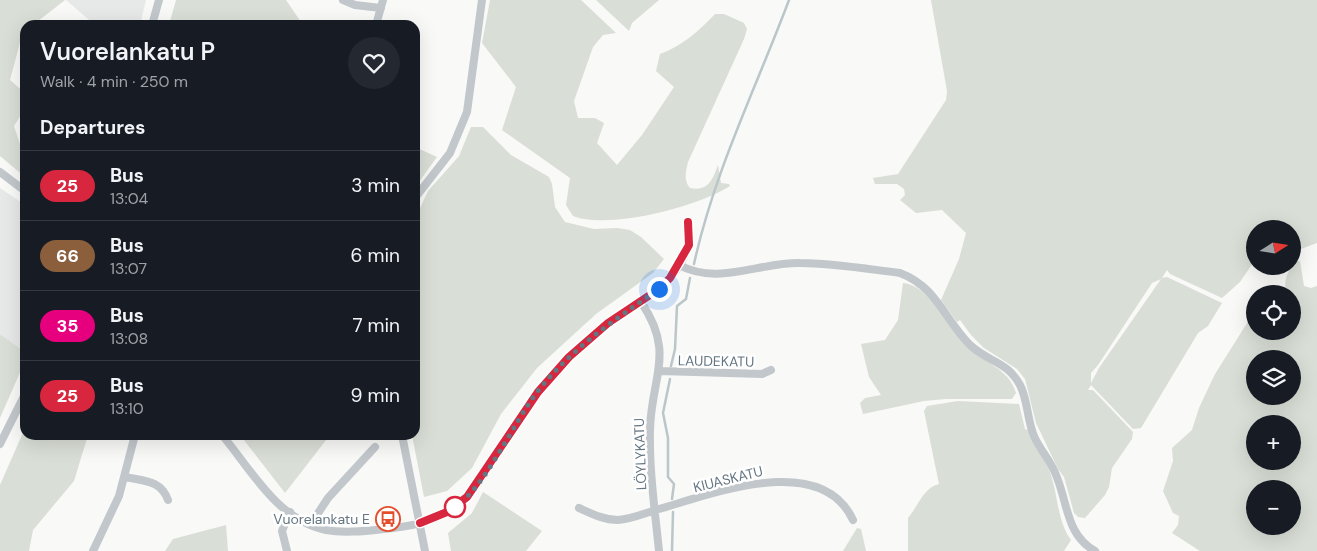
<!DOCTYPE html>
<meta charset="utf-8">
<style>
body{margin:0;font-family:"DM Sans",sans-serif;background:#242831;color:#f1f3f6;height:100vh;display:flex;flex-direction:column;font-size:19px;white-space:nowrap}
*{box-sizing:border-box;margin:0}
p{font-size:16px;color:#9ea1a6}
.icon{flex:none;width:28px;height:28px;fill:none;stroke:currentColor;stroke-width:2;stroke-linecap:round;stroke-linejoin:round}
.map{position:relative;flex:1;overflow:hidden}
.panel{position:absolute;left:20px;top:20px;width:400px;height:420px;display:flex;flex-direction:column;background:#171b24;border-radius:15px;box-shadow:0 5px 20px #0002}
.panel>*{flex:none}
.badge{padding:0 10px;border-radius:16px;font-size:18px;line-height:32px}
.needle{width:32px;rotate:78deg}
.controls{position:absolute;left:1246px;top:220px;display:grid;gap:10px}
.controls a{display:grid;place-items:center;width:55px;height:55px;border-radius:50%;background:#171b24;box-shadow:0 5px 20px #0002;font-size:25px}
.you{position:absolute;width:25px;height:25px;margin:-12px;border:4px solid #fff;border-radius:50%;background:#1a73e8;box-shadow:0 0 0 8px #1a73e833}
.map>.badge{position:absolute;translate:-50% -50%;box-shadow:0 0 0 2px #fff}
h2{padding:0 20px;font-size:19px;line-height:45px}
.round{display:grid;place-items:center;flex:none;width:52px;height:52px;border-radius:26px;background:#242831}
.overview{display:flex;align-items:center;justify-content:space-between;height:85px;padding:0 20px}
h1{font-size:24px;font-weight:600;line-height:38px}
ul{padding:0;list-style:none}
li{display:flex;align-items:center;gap:15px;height:70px;padding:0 20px;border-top:1px solid #363941}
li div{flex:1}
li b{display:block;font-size:19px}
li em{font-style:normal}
li .badge{min-width:55px;font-weight:700;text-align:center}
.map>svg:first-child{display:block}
</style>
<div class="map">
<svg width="1317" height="551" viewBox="0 0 1317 551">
<rect width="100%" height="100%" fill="#f9f9f7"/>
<path fill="#e7e8e8" d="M66,0h80l-6,25h-45z
M0,188l25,17v147l-25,-18z"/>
<path fill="#d9ded6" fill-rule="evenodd" d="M0,0h65l-32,25h-8v7l-3,3 -12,45 15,13v15l-11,18 11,33v18l-25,-21z
M176,0h110l17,25h-134z
M490,0h91l35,33 -13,2 -10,12 -19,54 4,17h17l9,5 -7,20 20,22 25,-30 32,-48 -18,-16 4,-17c22,-8 39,-23 55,-40h9l20,9 3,6 -3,10 -56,123c-2,10 -5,18 2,26 18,4 23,-9 28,-23l3,18 8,1 1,2c-32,21 -122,44 -157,30l-7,-11 4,-27 -68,-48 14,-43 -34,-44z
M596,0h63l-27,23 -3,8z
M931,0h386v243l-24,9 -1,-23h-37v31l-15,22 -18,16 -52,-24 -3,-4 -5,8 5,-1 55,26 -14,23 -10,7 -57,95 -8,1 -42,-44 -3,5h5l40,42 -1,7 -20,29 -3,19 -4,8 -20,23 -7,-1 -4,-4 -10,-36 -6,-8 -22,-46 -11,-44 -8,-10 -33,-21 -13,-13 -11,-15 -3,2 -16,-22 18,-41 7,-26 -24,-23 -26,3 -16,-13 5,-5 -1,-6 -7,-5h-22l-2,-6 25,-4 48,-74 1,-9zM1161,279l-62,89 -8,15v-10l7,-8 54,-82z
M471,127h12l28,28 38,22 3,7 3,23 10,15 29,7 23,-1 13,2 11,7 23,22 -11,14 -57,41 -59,54 -36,46 -29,54 -25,23 -23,6 -12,-62h3v-216l13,-28 31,-35z
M415,147l22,10 -21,29h-1z
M1295,261h5l4,25 7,2 6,-2v265h-117l-28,-18 6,-8 1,-9 -6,-3 -10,-22 10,-30 -1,-13 20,-18 7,-22 16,-34 34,-54 -3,-6 2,-6 6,-6 1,29h37v-37h-10l4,-2c-3,-13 3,-22 9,-31zM1255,359h37v37h-37zM1255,424h37v37h-37zM1255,489h37v37h-37z
M903,283c26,2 44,42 61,61 17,17 46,25 52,49l-4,6h-66l-22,2 -61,13 -3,-11 5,-5 16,-3 -12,-18 -8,-33 24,-4 13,-20z
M0,334l25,18v9l-25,57z
M958,401l61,3 6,25 4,1c3,15 15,27 21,42 8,22 7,49 21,68l-7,11h-156v-33c11,-13 15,-30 31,-34l-15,-73 3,-5z
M25,428v7h63l-14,46 -41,49 -4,21h-29v-66z
M240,435h90l-45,58z
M483,492l59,39 -16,20h-75l-3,-18 24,-20z
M226,525l2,26h-63l8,-12z
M857,528l4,1 5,22h-23z"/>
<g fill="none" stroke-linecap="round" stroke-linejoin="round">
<path stroke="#bac6ca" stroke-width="2.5" d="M694,264c20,-92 62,-176 95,-264
M671,366l4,-17 2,-43 9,-7 4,-21
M670,379l-7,34 5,25v39l6,7 -2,15
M672,551l1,-39"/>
<path stroke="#c2c7cb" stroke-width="8" d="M343,0l12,5 26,3
M152,25l7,-25
M376,25l7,-25
M0,172l25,19
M415,198l35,-45 17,-41 15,-112
M679,265c39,21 80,-3 121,-2 33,0 67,6 100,10 37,14 44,46 70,72 18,17 37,16 50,40 8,15 7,35 14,51 6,14 17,25 22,39 12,28 10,60 39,76
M641,302c35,51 10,75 9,128 -1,40 5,81 9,121
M660,371l102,3 9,-4
M222,435c29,34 55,85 104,95 21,4 46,0 67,-2 28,-3 56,-11 75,-32 14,-16 24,-35 36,-53 17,-28 35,-55 58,-79 14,-15 31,-30 48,-43 37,-26 85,-44 78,-99
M402,435l23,116
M0,444l25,-50
M125,477c19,4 36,3 43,23
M579,508c13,6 25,12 39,12 14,-1 27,-7 41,-11 53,-15 162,-58 194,11
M311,524l17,-26 47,-51
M93,551l26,-55 16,-61
M287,551l-5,-20 8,-19"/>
</g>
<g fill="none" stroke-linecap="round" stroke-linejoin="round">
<defs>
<path id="line" d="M420,523l27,-11 20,-15 71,-105 31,-35 39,-34 51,-34 11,-11 19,-33 -1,-23"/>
</defs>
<use href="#line" stroke="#fff" stroke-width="11"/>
<use href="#line" stroke="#d7263d" stroke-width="8"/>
<path stroke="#647682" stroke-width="5" stroke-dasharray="0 9" d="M455,507c29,-18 59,-85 82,-115 36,-45 76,-71 122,-103"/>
</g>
<defs>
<symbol id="bus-ring" viewBox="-11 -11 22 22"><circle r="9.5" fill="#fff" stroke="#e34f2d" stroke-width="1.5"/><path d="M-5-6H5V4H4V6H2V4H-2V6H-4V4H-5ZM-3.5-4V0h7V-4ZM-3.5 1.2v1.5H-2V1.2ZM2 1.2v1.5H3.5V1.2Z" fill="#e34f2d"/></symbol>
</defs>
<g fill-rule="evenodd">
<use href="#bus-ring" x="374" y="505" width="28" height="28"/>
</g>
<circle fill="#fff" stroke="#d7263d" stroke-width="2.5" cx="455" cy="507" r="10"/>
<g text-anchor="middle" stroke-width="5" stroke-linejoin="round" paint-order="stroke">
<g font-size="14" fill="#647682" stroke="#fff">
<text transform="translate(716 361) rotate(1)" y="5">LAUDEKATU</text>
<text transform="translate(640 454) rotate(-92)" y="5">LÖYLYKATU</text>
<text transform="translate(728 479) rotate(-14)" y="5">KIUASKATU</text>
</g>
<g font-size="14" fill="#647682" stroke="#fff" text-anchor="end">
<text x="370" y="524">Vuorelankatu E</text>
</g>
</g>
</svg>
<div class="controls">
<a><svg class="needle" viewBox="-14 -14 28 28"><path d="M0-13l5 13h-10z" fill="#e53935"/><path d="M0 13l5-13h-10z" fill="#9ea1a6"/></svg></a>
<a><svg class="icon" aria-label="locate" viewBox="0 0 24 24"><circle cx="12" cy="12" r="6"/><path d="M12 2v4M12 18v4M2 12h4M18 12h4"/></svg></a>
<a><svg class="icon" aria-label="layers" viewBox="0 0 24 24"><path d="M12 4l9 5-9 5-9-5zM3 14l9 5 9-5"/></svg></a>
<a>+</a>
<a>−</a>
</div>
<div class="you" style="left:659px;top:289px"></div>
<section class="panel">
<div class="overview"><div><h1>Vuorelankatu P</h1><p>Walk · 4 min · 250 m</p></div><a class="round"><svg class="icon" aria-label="heart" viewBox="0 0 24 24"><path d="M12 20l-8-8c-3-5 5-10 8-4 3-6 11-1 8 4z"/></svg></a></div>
<h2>Departures</h2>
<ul>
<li><span class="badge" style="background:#d7263d;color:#fff">25</span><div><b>Bus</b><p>13:04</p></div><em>3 min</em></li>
<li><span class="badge" style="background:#8b5e3c;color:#fff">66</span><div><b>Bus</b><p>13:07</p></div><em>6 min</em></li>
<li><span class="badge" style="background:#e6007e;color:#fff">35</span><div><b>Bus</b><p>13:08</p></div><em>7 min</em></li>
<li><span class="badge" style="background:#d7263d;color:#fff">25</span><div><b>Bus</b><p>13:10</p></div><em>9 min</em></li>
</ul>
</section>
</div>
